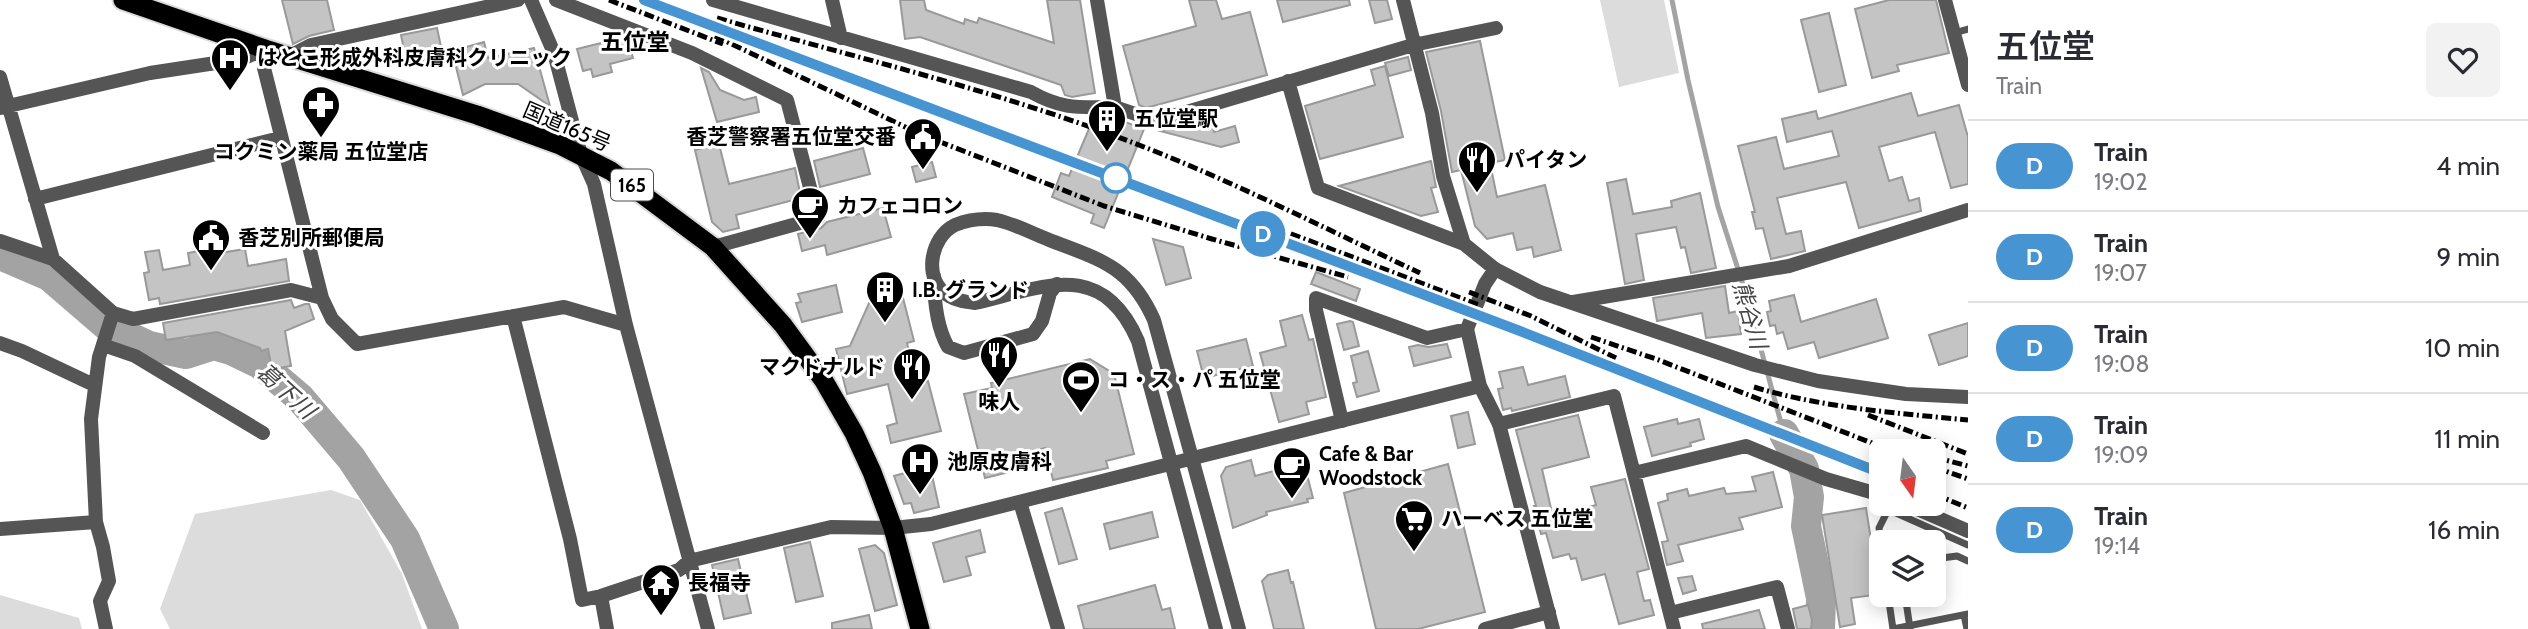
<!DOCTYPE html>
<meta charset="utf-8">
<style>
body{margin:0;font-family:Cabin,"Noto Sans JP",sans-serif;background:#f2f2f3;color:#2b2b33;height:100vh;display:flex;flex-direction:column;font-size:26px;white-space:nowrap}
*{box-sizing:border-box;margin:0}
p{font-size:23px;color:#7c7c81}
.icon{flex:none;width:38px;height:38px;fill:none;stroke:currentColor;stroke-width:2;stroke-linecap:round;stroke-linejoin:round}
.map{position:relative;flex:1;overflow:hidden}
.drawer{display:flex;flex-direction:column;background:#fff;width:560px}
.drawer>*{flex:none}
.badge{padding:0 14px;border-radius:23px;font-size:24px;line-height:46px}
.needle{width:46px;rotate:166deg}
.buttons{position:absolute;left:1869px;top:439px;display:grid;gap:14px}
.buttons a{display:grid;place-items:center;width:77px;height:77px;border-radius:10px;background:#fff;box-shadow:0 4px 18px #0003;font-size:35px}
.map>.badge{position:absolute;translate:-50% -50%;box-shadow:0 0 0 4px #fff}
.round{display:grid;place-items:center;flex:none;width:74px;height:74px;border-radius:10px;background:#f2f2f3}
.head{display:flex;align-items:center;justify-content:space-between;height:119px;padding:0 28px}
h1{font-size:33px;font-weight:600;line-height:52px}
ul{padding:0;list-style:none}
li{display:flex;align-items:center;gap:21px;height:91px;padding:0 28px;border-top:2px solid #e1e1e2}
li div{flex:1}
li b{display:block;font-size:26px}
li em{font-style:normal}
li .badge{min-width:77px;font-weight:700;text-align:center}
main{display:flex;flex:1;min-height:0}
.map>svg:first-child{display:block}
</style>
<main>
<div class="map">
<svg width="1968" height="629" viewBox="0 0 1968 629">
<rect width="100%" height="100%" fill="#fff"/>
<path fill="#dcdcdc" d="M1600,0h64l15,73 -60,14z
M331,490l29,10 42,74 20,55h-252l-10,-20 35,-95z
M0,595l79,23 3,11h-82z"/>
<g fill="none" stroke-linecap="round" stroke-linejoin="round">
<path stroke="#a3a3a3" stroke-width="5" d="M1672,0l16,80 30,127 28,87 38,140"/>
<path stroke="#a3a3a3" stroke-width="30" d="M0,255l49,21 58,50 42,20 37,8 28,-9 17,5 29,14 40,34 51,60 54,81 39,90
M1784,434l20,35 5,28 -3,29 15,72 -1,31"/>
</g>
<path fill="#c4c4c4" stroke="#999" stroke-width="2" d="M282,0h45l7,30 -25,6 -16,8z
M900,0h24l2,10 38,14 1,-5 12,4 2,-5 75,25 -7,-43h33l15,93 -23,4 -7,-2 -4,-10 -141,-48 -15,2z
M1189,0h27l6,19 28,-7 17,63 -121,33 -7,-3 -16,-59 73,-20z
M1277,0h72l1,5 -67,17z
M1369,0h18l5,19 -17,4z
M1889,0h47l13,53 -52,12 2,6 -27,7 -17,-69z
M1829,13l17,72 -27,7 -18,-72z
M437,28l6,28 -28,7 -10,-8 -4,-20z
M625,37l2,1 6,20 -23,6 2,8 -19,5 -2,-8 -8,2 -6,-22z
M1480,41l25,119 -15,3 7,34 48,-12 16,65 -27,7 -2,-10 -15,3 -4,-17 -26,6 -12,-13 -14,-56 -9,2 -11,-61 -15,-59z
M484,42l4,16 46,-10 16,58 -32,-22h-33l-22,11 -11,-44z
M1408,57l3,13 -22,6 -4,-13z
M1385,66l18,71 -83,22 -15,-53 70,-21 -4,-15z
M701,68l8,4 11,18 24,10 12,-3 3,15 -42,10z
M1911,93l7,23 41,-11 9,32v47l-17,4 -16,-56 -56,15 10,34 13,-4 7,24 10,-3 2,13 -62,17 -13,-46 -69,16 9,36 15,-3 4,20 -34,8 -8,-31 -7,1 -4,-17h3l-17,-66 38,-9 8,32 55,-13 -7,-25 -45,11 -5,-23 34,-8 2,8z
M1210,115l4,17 21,-6 4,16 -18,5 -61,-16z
M1094,117h18l32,12 -40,99 -13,-5 3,-9 -42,-17 9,-24 8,3z
M719,144l10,40 66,-16 6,30 -65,17 3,13 -16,4 -11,-10 -17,-72z
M863,148l7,26 -50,13 -6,-26z
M1431,161l5,26 -5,1 7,24 -17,4 -82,-30z
M932,162l4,15 -20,5 -4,-15z
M1626,179l7,35 39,-7 -1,-6 29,-8 16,75 -25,5 -6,-26 -4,1 -5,-21 -40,7 8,46 -19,4 -18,-101z
M883,208l8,29 -64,18 -2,-10 -23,6 -4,-17 23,-6 6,-6z
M1153,239l30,8 8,31 -25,7z
M219,247l1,6 25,-4 3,17 38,-7 3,22 -129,23 -1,-6 -10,2 -5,-27 5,-1 -4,-20 14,-2 4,20 27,-5 -2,-12z
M1316,272l44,17 -4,12 -45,-17z
M836,285l6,27 -40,10 -6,-19 5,-1 -3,-8z
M1725,286l4,27 9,-2 3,23 -35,4 -4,-25 -45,8 -4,-23z
M902,294l12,47 -7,2 10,41 11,-3 13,50 -50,12 -4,-17 10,-3 -9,-39 -41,10 -11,-45 14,-3 19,-43z
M1794,295l7,27 75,-23 12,39 -69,20 -5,-16 -26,7 -5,-17 -6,2 -2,-9 -5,1 -3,-14 4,-1 -2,-10z
M291,300l3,8 11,-4h4l5,15 -29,12 6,35 -19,3 -4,-20 -7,2 -1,-3 -43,-16 -51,8 -3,-17z
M1302,315l7,25 4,-1 13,58 -20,5 3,12 -30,8 -19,-69 26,-7 -6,-25z
M1350,321l3,1 6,24 -15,4 -7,-26z
M1968,323v33l-29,9 -10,-30z
M1246,339l7,27 -49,12 -7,-27z
M1447,344l4,13 -37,9 -5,-19 9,-2 11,2z
M1368,351l11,40 -22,6 -4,-14 4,-1 -6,-26z
M1090,359l24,15 20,80 -28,7 2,7 -55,12 -8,-32 -40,10 4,14 -24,6 -21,-84 28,-6 -1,-5z
M1523,367l5,18 37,-9 5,21 -58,14 -1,-3 -8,2 -5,-21 5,-1 -4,-16z
M1468,412l7,32 -17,4 -7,-32z
M1578,415l11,42 -47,12 11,48 43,-12 -5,-18 34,-8 24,90 -12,3 7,29 6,-1 4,15 -35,9 -14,-50 -23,6 -6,-22 -5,1 -2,-5 -16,4 -7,-25 -5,1 -7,-28h2l-20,-76z
M1677,419l1,5 21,-5 5,20 -14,4 1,3 -39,10 -8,-29z
M1251,460l4,16 49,-13 9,35 -6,1 1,3 -42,10 1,3 -34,13 -12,-52 5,-9z
M1448,464l37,148 -67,17h-42l-32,-136z
M930,466l9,41 -25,6 -3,-10 -7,1 -10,-28z
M1773,472l9,35 -43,11 4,11 -65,16 5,16 -16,4 -5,-23 6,-1 -10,-38 10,-3 -1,-6 20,-5 2,7 35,-8 2,6 30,-3 -4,-14z
M1062,508l15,51 -18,5 -14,-51z
M1866,508l10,63 -6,1 4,23 -23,3 4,26 -15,3 -18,-112z
M1152,512l6,25 -48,12 -6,-25z
M980,530l5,22 -19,5 5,18 -27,7 -11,-39z
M810,542l13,54 -27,6 -12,-54z
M875,545l9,8 13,52 -22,6 -16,-62z
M738,559l13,54 -27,6 -12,-54z
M1288,570l3,13 2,-1 11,47h-30l-12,-48 6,-6z
M1692,576l4,14 -13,4 -5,-16z
M1155,585l7,25 8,-2 5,21h-91l-6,-23z
M1808,605l4,15 -1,9h-14l-4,-20z
M1759,610l6,19h-62l-1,-5z
M869,615l3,14h-40v-6z"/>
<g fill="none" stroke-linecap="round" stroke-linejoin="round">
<defs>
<path id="trunk" d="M123,0l142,49 212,66 83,30 51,26 102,76 70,78 41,56 30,52 18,39 21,56 27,101"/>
</defs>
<use href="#trunk" stroke="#dbdbdb" stroke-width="23"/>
<path stroke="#555" stroke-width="7" d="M1954,33l14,-4
M1887,509l81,36
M1881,545l-2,-17 12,-24
M1934,559l23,-3 11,5
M1888,595l5,34 75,-15
M1905,595l5,33
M1964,615l3,14"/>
<path stroke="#555" stroke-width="14" d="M531,0l23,53 27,102 13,29 32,141 82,304
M556,0l136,53 95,47 31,118 -105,29
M713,0l318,92c32,18 49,15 84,15
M832,0l9,38
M1097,0l18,107 41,14 257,-76 83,-17
M1945,0l23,85
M290,56l21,-11 207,-45
M0,77l53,182
M1288,81l30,107 146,56
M0,108l150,-35 92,-14 23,-10 -1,19 58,230 10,21 25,25 207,-37 62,18
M35,199l245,-61
M0,241l53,18 60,54 20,6 158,-29 31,8
M934,276c0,24 2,50 14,71l16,6 69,-19 9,-13 8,-28 7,-9
M1573,302l216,-36 179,-56
M513,316l57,223 12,61 19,-4
M0,343l22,8 72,34
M103,345l32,11 128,77
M1342,421l-26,-111v-12l111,40 40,-9 18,-45 10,-15 -31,-25 -21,-68 -11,-63 -29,-113
M1499,424l115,-28 60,233
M1634,473l112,-27 80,33 55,16
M1020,502l38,127
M1906,504l62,27
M96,522l7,25 6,34 -9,20 6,28
M0,529l96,-7 -5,-103 8,-62 14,-44
M1670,613l107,-26 11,42
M607,629l-6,-33 78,-26 10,-9 142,-34 62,1
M1485,629l64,-17"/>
<path stroke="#555" stroke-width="14" d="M1495,269l45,23 215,73 63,16 88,13 62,3
M1467,329l13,57 19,38 54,205
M893,528l38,-4 549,-138
M1216,629l-78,-288c-36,-83 -94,-54 -163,-38 -9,-1 -18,-2 -26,-7 -27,-15 -19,-59 6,-71 13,-5 29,-7 42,-5 18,4 34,13 50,19 24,10 53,18 73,34 16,13 26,29 34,47l85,309"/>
<use href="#trunk" stroke="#000" stroke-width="19"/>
<path stroke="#000" stroke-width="5" stroke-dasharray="10 3.5 2 3.5" stroke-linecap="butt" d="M609,0l114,44
M644,0l829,313 408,160
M717,18c151,43 307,79 452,139 85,35 168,77 251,116
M715,36l205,98 184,72 108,33 136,38
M1273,227l206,78
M1469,292l62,24 85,42
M1591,337l65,22 239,93
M1754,387c70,21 142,26 214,33
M1868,415l100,39
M1885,445l26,7
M1934,457l34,9
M1934,467l34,12
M1934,494l34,14"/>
</g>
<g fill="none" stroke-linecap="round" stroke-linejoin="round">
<defs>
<path id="line" d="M644,0l876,331 361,142"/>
</defs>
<use href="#line" stroke="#fff" stroke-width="16"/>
<use href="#line" stroke="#4694d1" stroke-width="10"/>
</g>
<defs>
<symbol id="hospital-pin" viewBox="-11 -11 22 30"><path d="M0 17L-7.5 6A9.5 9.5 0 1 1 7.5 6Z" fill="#000" stroke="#fff"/><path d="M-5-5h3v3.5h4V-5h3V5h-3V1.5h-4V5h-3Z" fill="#fff"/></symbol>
<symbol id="pharmacy-pin" viewBox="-11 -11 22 30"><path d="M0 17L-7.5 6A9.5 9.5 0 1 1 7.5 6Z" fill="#000" stroke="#fff"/><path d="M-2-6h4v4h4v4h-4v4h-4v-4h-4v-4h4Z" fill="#fff"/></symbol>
<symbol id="building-pin" viewBox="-11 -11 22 30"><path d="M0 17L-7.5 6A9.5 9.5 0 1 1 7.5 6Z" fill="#000" stroke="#fff"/><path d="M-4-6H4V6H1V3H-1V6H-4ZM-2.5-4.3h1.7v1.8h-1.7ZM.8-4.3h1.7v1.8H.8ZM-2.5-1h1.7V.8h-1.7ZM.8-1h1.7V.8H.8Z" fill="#fff"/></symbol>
<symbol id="civic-pin" viewBox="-11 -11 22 30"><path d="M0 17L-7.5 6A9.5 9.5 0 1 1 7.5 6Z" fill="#000" stroke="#fff"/><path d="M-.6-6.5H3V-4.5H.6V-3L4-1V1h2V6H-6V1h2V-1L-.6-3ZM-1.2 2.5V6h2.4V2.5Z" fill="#fff"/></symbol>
<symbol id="restaurant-pin" viewBox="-11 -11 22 30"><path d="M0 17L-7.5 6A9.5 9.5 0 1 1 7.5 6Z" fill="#000" stroke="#fff"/><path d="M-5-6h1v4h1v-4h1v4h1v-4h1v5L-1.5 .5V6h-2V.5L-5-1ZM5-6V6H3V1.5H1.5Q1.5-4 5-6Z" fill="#fff"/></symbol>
<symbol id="cafe-pin" viewBox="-11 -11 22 30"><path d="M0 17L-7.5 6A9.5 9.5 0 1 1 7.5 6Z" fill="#000" stroke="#fff"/><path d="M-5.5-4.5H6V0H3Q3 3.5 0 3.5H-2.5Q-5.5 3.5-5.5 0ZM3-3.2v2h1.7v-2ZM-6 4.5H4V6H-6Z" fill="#fff"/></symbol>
<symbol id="stadium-pin" viewBox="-11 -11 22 30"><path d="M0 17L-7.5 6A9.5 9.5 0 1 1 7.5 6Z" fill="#000" stroke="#fff"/><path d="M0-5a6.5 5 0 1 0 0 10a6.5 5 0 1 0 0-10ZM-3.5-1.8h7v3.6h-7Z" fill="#fff"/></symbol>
<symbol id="supermarket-pin" viewBox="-11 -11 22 30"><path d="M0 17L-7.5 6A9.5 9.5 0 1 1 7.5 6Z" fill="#000" stroke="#fff"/><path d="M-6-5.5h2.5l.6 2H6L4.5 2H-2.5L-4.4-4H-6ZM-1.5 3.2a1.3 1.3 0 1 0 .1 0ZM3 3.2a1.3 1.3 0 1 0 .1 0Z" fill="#fff"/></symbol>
<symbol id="temple-pin" viewBox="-11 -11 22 30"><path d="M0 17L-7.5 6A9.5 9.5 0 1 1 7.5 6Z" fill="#000" stroke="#fff"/><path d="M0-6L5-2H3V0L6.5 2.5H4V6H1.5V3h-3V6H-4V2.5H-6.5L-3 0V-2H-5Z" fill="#fff"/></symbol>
</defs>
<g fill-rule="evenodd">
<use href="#hospital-pin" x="208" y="36" width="44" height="60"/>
<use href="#pharmacy-pin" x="299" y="83" width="44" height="60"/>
<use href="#building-pin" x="1085" y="97" width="44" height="60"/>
<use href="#civic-pin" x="901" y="115" width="44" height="60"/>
<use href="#restaurant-pin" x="1455" y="138" width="44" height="60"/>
<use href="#cafe-pin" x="788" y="184" width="44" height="60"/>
<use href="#civic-pin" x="189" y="216" width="44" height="60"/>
<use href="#building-pin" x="863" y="268" width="44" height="60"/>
<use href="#restaurant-pin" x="977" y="333" width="44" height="60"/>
<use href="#restaurant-pin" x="890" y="345" width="44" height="60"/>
<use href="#stadium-pin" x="1059" y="358" width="44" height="60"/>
<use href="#hospital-pin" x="898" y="440" width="44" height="60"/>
<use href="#cafe-pin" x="1270" y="444" width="44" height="60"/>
<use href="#supermarket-pin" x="1392" y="497" width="44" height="60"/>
<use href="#temple-pin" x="639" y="561" width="44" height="60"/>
</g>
<circle fill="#fff" stroke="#4694d1" stroke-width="3.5" cx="1116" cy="178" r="14"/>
<g text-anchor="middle" stroke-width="6" stroke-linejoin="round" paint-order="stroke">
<rect fill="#fff" stroke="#4c4c4c" stroke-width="2" x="611" y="169.5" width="42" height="31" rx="5"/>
<g font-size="19" font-weight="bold" fill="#000">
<text x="632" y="192">165</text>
</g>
<g font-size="21" font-weight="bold" fill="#000" stroke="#fff" text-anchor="start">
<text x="257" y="65">はとこ形成外科皮膚科クリニック</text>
<text x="1134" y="126">五位堂駅</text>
<text x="896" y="144" text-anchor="end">香芝警察署五位堂交番</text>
<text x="321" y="159" text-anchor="middle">コクミン薬局 五位堂店</text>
<text x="1504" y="167">パイタン</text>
<text x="837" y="213">カフェコロン</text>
<text x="238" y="245">香芝別所郵便局</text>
<text x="912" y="297">I.B. グランド</text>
<text x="885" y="374" text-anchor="end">マクドナルド</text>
<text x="1108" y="387">コ・ス・パ 五位堂</text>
<text x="999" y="409" text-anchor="middle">味人</text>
<text x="1319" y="461">Cafe &amp; Bar<tspan x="1319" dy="24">Woodstock</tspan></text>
<text x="947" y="469">池原皮膚科</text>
<text x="1441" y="526">ハーベス 五位堂</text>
<text x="688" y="590">長福寺</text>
</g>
<g font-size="21" fill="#000" stroke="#fff">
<text transform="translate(567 127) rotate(23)" y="7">国道165号</text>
</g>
<g font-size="23" font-weight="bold" fill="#000" stroke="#fff">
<text x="635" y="50">五位堂</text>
</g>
<g font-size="23" font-style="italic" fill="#444" stroke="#fff">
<text transform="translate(1750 315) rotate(74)" y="8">熊谷川</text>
<text transform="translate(286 391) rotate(42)" y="8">葛下川</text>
</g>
</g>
</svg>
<div class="buttons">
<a><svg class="needle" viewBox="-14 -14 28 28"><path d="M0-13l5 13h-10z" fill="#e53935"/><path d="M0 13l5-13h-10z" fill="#7c7c81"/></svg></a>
<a><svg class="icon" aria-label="layers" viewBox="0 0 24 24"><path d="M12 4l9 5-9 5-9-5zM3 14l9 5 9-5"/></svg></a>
</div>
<b class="badge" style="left:1263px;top:234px;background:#4694d1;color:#fff">D</b>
</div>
<section class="drawer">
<div class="head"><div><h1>五位堂</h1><p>Train</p></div><a class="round"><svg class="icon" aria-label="heart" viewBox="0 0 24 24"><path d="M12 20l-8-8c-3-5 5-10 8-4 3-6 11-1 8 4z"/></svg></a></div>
<ul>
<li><span class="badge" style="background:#4694d1;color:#fff">D</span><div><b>Train</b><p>19:02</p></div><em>4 min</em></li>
<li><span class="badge" style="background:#4694d1;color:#fff">D</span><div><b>Train</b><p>19:07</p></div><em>9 min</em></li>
<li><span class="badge" style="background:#4694d1;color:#fff">D</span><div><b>Train</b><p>19:08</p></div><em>10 min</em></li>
<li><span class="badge" style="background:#4694d1;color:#fff">D</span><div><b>Train</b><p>19:09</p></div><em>11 min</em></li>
<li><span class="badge" style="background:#4694d1;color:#fff">D</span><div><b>Train</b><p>19:14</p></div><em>16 min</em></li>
</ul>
</section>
</main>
